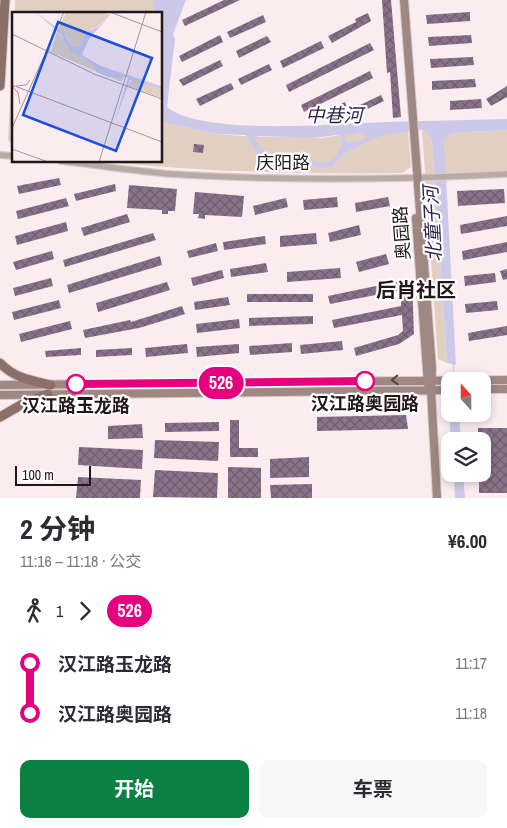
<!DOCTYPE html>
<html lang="zh">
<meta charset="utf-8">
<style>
body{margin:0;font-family:"Archivo Narrow","Noto Sans SC",sans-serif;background:#f7f7f7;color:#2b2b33;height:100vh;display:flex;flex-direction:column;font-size:19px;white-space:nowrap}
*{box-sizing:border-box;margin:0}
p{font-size:16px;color:#7c7c81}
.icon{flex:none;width:28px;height:28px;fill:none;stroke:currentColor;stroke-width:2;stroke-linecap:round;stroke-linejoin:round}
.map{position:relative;height:498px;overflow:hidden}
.sheet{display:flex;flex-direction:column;background:#fff;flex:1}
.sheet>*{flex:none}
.badge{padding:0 10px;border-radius:16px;font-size:18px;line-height:32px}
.needle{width:32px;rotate:339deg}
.controls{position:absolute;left:441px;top:372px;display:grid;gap:10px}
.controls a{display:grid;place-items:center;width:50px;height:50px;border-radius:10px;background:#fff;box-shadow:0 2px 8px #0003;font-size:25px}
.scale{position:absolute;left:15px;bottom:12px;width:76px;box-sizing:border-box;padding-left:5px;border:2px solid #221619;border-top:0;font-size:14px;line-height:18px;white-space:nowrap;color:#221619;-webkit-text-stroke:4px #fefefe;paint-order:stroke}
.map>.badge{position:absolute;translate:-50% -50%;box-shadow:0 0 0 2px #fff}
.legs{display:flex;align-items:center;gap:8px;height:55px;padding:0 20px;font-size:16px}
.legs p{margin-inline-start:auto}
.head{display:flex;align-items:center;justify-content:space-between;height:85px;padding:0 20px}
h1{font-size:28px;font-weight:700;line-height:38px}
.primary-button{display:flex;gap:10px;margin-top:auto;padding:10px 20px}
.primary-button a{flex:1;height:58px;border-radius:10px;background:#0b8043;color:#fff;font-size:20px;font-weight:700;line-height:58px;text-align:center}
.primary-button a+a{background:#f7f7f7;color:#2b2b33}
ul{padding:0 20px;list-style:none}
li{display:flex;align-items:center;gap:18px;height:50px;font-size:19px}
li i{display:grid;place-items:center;width:8px;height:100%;margin:0 6px;background:currentColor}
li i::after{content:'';width:12px;height:12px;margin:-6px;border:4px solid;border-radius:50%;background:#fff}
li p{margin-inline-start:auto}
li:first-child i{background:linear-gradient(#0000 50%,currentColor 0)}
li:last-child i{background:linear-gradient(currentColor 50%,#0000 0)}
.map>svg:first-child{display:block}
</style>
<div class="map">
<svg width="507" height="498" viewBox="0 0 507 498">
<defs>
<pattern id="building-cross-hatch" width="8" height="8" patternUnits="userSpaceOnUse" patternTransform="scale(1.25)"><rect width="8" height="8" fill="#89728a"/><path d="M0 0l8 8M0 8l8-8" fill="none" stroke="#705d70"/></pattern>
</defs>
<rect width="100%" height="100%" fill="#fbecf0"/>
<path fill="#e1d0c1" d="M15,0h138l1,14h-139z
M13,49l1,1v96l-6,-6z
M161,122l56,12 37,3 52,-1 15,2 28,-4 59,-3 3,36 -9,6c-102,1 -203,-1 -304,-12h63z
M422,130l5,2 5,10 15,221 -9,-4z
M507,130v41l-62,2 -1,-33 8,-7z"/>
<path fill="#ccc8e8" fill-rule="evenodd" d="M153,0h33l-13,34 2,5 -8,68c34,29 171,17 218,15 41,-1 81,-2 122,-3v11l-55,3 -8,7 12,225 -9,-2 -15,-221 -5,-10 -5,-2 -34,4 -18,6 -25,13 -13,13 -11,2 -17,-4 -20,3 -13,-2 -15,-13 -10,-17 -29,-1 -56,-12v-108h-7zM363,133l3,3 -3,4 -15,2 -3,-2 1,-5zM335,135l6,1c1,7 1,11 -4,18 -10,15 -20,6 -34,6 -9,-1 -22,3 -31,-2 -7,-4 -13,-12 -18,-20l4,-2c25,0 53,4 77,-1z
M449,408l1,6h9l2,27h-10z
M454,474h9l2,24h-10z"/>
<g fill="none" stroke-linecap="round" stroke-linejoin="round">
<path stroke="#ccc8e8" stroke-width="1" d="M453,363l1,14"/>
</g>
<path fill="url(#building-cross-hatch)" d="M224,0h16l-55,26 -3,-6z
M382,0h9l10,117 -8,1 -3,-46 -3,1z
M470,12v9l-43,3 -1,-9z
M368,13l3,8 -39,22 -4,-7 28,-14 -1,-3z
M263,15l3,7 -36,16 -3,-6z
M220,35l3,7 -41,20 -3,-6z
M471,35l1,8 -43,3 -1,-9z
M267,36l4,6 -32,16 -3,-7z
M321,41l3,7 -41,20 -3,-7z
M370,43l4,7 -85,42 -3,-7z
M473,57l1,8 -43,3 -1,-9z
M220,60l3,6 -40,20 -4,-6z
M269,64l3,6 -31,15 -3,-6z
M370,71l3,7 -69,34 -3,-7z
M475,79l1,8 -44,3v-9z
M231,83l3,6 -34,17 -4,-7z
M507,86v11l-16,9 -5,-7z
M381,95l3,6 -25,12 -3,-6z
M481,99l1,9 -32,2v-9z
M345,102l2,6 -8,4 -3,-6z
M194,144l10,1 -1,8 -10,-1z
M59,178l2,7 -42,9 -2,-8z
M115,184l1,7 -40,10 -2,-7z
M129,185l48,4 -2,22h-7v3h-6v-4l-35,-2z
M504,189l1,14 -47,3 -1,-15z
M195,192l49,4 -2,21 -37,-2v4l-7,-1 1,-4h-6z
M337,197l1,10 -34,3 -1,-10z
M388,197l2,9 -34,6 -1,-9z
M66,198l3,8 -51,13 -2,-8z
M286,198l2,9 -33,8 -2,-9z
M127,214l3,8 -46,14 -3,-8z
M507,216v10l-46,8 -1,-9z
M66,222l2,9 -51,14 -2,-9z
M359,225l2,10 -31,7 -2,-9z
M153,233l3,7 -91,27 -2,-7z
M316,233l1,11 -37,3v-11z
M265,236l1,8 -42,6 -1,-8z
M507,242v10l-44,8 -1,-9z
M216,243l2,8 -29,7 -2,-7z
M52,251l2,8 -38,11 -3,-8z
M386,254l3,10 -30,8 -3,-10z
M160,256l2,9 -93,28 -2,-8z
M266,263l2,9 -37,5 -1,-8z
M340,268l1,10 -54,4v-10z
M507,269v10l-4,1 -3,-9z
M222,270l2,8 -31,8 -2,-8z
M495,273l1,9 -31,4 -1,-10z
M51,278l2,8 -38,10 -2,-8z
M400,281h12l2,53 -15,10 -43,12 -2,-8 44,-13 5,-4 -1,-16 -68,13 -2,-8 69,-14v-16l-71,14 -2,-8z
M167,282l3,8 -72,22 -2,-9z
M247,294h66v8h-66z
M228,297l2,8 -35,5 -1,-8z
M59,300l2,8 -47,12 -2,-8z
M497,301l1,9 -32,3 -1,-9z
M182,306l3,8 -46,14 -54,10 -2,-8 47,-10 1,2z
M313,316v8l-64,2v-8z
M239,319l1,9 -43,5 -1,-9z
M70,321l2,8 -51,13 -2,-8z
M507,326v9l-38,6 -1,-8z
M342,341l1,9 -42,4 -1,-9z
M292,343v9l-42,3 -1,-9z
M187,344l1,9 -42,4 -1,-9z
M239,344v9l-42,4 -1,-10z
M81,348v7l-35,2 -1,-6z
M132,348v7l-36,2v-7z
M406,415l2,14 -91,2v-14z
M230,420h9v28h19v9h-28z
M219,422v9l-54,1v-9z
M142,424l1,14 -35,1v-13z
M478,428h29v65h-28v-19h3v-33h-4z
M155,440l64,2 -1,19 -64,-3z
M79,447l64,3 -1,19 -64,-4z
M309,457v20l-39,1v-19z
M228,467l33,1v30h-33z
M155,470l63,3 -1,25 -64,-1z
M78,477l63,3 -1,18h-64z
M312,484v14h-41l-1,-13z"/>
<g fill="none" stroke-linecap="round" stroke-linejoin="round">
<defs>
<path id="street" d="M0,155l14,1
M61,161c36,4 72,10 109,13 112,7 225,6 337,0"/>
<path id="secondary" d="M404,0l28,369 -1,21 6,108
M416,218l12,166
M0,385l507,-5
M482,389h25
M0,395l450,-5"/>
<path id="primary" d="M0,86l5,-86
M0,363c14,15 32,18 51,22
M0,417l26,-15 22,-8"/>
</defs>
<use href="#street" stroke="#d8cace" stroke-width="8"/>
<use href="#secondary" stroke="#d8cace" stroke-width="10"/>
<use href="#primary" stroke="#d8cace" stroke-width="11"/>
<use href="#street" stroke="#baaaa6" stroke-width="5.5"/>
<use href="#secondary" stroke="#9f8782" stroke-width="8"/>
<use href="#primary" stroke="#8b6f69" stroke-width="9"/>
</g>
<defs><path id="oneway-chevron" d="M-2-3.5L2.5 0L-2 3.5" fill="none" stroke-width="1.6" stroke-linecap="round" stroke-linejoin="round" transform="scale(1.25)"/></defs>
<use stroke="#544343" href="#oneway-chevron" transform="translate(395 380) rotate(178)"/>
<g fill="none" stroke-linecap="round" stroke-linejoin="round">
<defs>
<path id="line-1" d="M76,384l289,-3"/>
</defs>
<use href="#line-1" stroke="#fff" stroke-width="11"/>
<use href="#line-1" stroke="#e6007e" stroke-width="8"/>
</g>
<g fill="#fff" stroke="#e6007e" stroke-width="2.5">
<circle cx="365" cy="381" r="9"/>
<circle cx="76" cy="384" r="9"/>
</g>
<g text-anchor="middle" stroke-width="4.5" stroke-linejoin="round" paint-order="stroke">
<g font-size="18" fill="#221619" stroke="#fefefe">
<text x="283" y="169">庆阳路</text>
<text transform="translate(402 233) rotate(-94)" y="6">奥园路</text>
</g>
<g font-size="18" font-weight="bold" fill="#221619" stroke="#fefefe">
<text x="365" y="410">汉江路奥园路</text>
<text x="76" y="412">汉江路玉龙路</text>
</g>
<g font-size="19" font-style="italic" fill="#2d244e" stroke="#fefefe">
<text x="334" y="122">中巷河</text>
<text transform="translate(432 224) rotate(-93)" y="7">北童子河</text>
</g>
<g font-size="20" font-weight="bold" fill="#221619" stroke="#fefefe">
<text x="416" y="297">后肖社区</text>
</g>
</g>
<g transform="translate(12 12)">
<rect width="150" height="150" fill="#fbecf0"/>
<path d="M54,0h37l7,3 -13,12 -7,2 -11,18 -8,-2 -5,-10 -8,-5zM45,20l24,26 43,18 -2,6 -71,-30zM120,67l30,10v9l-34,-12z" fill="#e1d0c1"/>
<path d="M24,0l28,21 7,12 8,2 8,-16 11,-4 15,-15 -24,27 -7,16 19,11 60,20 1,3 -32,-9 -15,41 13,-44h-20l-12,-5 -2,-7 -23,-14 -10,-16z" fill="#ccc8e8"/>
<path fill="none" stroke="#a4969a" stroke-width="1" d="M98,0l52,20M0,22l82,40 68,25M0,73l150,57M4,74l10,-1 4,-5M1,75l5,6 2,11M0,116l52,-116M0,137l36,13M87,150l47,-150"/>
<path fill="#1d4ed8" fill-opacity="0.15" stroke="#1d4ed8" stroke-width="2.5" d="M46,10l94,36 -36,93 -93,-36z"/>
<rect width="150" height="150" fill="none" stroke="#221619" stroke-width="2.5"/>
</g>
</svg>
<div class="controls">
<a><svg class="needle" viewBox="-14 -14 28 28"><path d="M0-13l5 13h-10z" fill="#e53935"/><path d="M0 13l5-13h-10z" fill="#7c7c81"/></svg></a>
<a><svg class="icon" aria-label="layers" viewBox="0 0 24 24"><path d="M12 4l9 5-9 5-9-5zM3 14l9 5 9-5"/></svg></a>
</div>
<div class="scale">100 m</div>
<b class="badge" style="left:221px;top:383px;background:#e6007e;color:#fff">526</b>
</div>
<section class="sheet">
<div class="head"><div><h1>2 分钟</h1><p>11:16 – 11:18 · 公交</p></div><b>¥6.00</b></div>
<div class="legs"><svg class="icon" aria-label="walk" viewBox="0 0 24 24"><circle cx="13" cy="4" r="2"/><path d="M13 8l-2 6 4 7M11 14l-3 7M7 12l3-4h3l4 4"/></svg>1<svg class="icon" aria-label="forward" viewBox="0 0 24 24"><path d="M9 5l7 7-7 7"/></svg><b class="badge" style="background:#e6007e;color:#fff">526</b></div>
<ul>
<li><i style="color:#e6007e"></i><b>汉江路玉龙路</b><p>11:17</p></li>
<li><i style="color:#e6007e"></i><b>汉江路奥园路</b><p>11:18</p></li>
</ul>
<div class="primary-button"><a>开始</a><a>车票</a></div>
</section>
